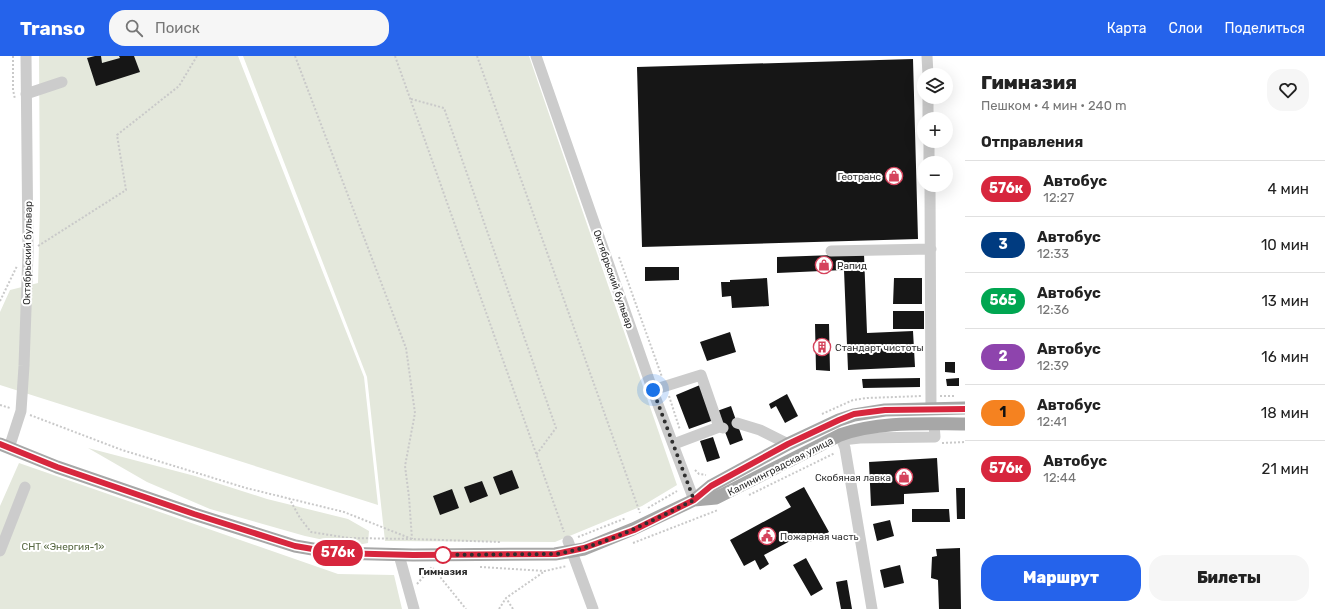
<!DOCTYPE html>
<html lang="ru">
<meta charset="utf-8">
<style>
body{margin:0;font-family:Rubik,sans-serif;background:#f6f6f6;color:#222;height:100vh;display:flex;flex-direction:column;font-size:15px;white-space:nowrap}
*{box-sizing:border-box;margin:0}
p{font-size:13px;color:#767676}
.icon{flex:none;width:22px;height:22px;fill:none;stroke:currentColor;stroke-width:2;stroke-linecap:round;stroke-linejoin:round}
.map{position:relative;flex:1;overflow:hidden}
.sheet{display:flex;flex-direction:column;background:#fff;width:360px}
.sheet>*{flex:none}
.badge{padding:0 8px;border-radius:13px;font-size:14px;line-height:26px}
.buttons{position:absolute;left:917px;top:12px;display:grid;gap:8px}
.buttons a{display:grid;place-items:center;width:36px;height:36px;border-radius:50%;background:#fff;box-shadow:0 4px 16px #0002;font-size:20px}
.you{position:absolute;width:20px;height:20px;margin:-10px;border:3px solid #fff;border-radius:50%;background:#1a73e8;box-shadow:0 0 0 6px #1a73e833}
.map>.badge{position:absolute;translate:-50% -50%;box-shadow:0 0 0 2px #fff}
h2{padding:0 16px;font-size:15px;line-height:36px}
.round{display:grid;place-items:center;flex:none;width:42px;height:42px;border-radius:16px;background:#f6f6f6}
.head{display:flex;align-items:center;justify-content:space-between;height:68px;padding:0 16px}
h1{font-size:19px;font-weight:800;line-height:30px}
.primary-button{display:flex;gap:8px;margin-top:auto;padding:8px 16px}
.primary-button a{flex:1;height:46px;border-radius:16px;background:#2563eb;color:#fff;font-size:16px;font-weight:800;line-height:46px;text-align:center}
.primary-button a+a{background:#f6f6f6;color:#222}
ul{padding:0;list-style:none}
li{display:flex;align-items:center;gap:12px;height:56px;padding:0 16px;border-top:1px solid #e0e0e0}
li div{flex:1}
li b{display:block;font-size:15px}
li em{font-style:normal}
li .badge{min-width:44px;font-weight:700;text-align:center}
header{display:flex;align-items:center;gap:24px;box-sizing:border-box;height:56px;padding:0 20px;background:#2563eb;color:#fff}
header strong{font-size:19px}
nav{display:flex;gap:22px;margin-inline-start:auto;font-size:14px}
.search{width:280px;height:36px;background:#f6f6f6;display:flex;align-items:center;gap:10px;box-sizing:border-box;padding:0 14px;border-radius:16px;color:#767676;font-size:15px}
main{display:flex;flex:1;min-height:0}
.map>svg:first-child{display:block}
</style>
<header>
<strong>Transo</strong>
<div class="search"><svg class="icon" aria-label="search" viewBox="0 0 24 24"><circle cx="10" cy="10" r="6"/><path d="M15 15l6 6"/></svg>Поиск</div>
<nav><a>Карта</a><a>Слои</a><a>Поделиться</a></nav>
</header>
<main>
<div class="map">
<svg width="965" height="553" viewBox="0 0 965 553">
<rect width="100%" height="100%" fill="#fff"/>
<path fill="#e4e8dc" d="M39,0h199l126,321 14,128 -378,-120v-73l10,-22 28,-7 2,-77z
M243,0h286l148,429 -35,21 -87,36 -170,-1 -18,-164z
M88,392l107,28 72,23 81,20 21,12 -1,12 -16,3 -47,-10 -95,-27 -63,-27z
M19,407l319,111 56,1 8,34h-402v-103z"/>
<path fill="#161616" d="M95,0h6l1,7 18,-5 -1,-2h15l6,16 -44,14 -9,-28z
M913,3l5,180 -276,8 -5,-180z
M864,198l3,79 46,-2 2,36 -67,3 -4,-100 -67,3v-16z
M645,211h34v13l-34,1z
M767,222l2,28 -37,2 -1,-12 -9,1 -1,-15h9v-2z
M894,222h28v26h-29z
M893,255h31v18h-31z
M815,268h14l1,47 -14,-1z
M730,276l6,20 -29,9 -7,-19z
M945,306h10v11l-10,-1z
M920,322v9l-57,1 -1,-9z
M959,322v8h-12l-1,-7z
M700,329l14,35 -25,9 -13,-34z
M787,338l11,22 -13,7 -9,-17 -5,3 -2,-5z
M731,350l12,34 -13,5 -13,-34z
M713,381l7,21 -13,4 -7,-21z
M937,402l2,34 -35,2v10l-33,2 -2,-44z
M512,414l7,18 -19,7 -7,-18z
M482,425l6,15 -18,7 -6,-16z
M804,431l25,45 -19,10 -5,-9 -41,22 5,9 -9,6 -5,-10 -11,6 -14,-26 61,-33 -6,-10z
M956,432h9v31h-8z
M452,433l7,19 -19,7 -7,-19z
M912,453h37l1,13h-38z
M890,464l4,16 -17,5 -4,-17z
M960,492l1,61h-22l-1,-29 -7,-2 1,-21 5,-1 -1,-7z
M806,502l17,31 -12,7 -18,-31z
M900,509l4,18 -20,5 -4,-18z
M847,524l5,29h-11l-5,-27z"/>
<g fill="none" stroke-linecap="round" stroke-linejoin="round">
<path stroke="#c9c9c9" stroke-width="2" stroke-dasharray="2 2" stroke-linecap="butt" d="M13,0v34l2,9
M295,0l111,292 9,65 -10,53 4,31 3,42
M395,0l169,476
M477,0l163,457
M411,43l33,9 112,320 -20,27
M38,190l88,-56 -9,-55 62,-49 18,-30
M619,201l43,120
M0,245l17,-35
M669,340l11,34
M940,340h14
M0,349l10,3
M822,358l31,-14 14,-2 55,-2
M30,359l92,35 124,38 98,24 68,27
M942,387l23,-1
M695,414l4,4 7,1
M749,439l86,-42
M289,442l11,20 11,14 38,6 63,1 89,3
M648,452l29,-17
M578,481l48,-19
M633,487l85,-33
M480,511l65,4 22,-5
M417,528l15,-17 34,42
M499,553l7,-11
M513,553l-7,-11 39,-27"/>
<path stroke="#ccc" stroke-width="11" d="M536,0l118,338 40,106
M927,0l1,19
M26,38l36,-12
M928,41v22
M929,85v22
M930,129l1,224
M831,195l100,-2
M653,334l48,-15 18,52 4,1
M737,367l23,7 28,14
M840,379l5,13 27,161
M842,384l18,-2 75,-1 -1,-13
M674,388l45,-17
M9,392l12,-37 3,-45 4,-114 -2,-196
M568,485l25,68
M0,495l25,-64
M399,499l15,54"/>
<path stroke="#a7a7a7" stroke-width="13" d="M0,388l57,23 137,47 101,32 41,7 77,2 142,-1 29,-5 49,-20 61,-29 17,-14 77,-42 51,-24 15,-5 31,-5 80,-2
M694,444l22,-2 124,-63c40,-14 84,-11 125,-11"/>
</g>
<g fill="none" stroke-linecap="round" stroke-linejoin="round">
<defs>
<path id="line" d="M0,388l57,23 137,47 101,32 41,7 77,2 143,-1 28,-6 50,-18 60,-30 17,-14 77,-42 51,-24 15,-6 31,-4 80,-1"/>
</defs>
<use href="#line" stroke="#fff" stroke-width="9"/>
<use href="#line" stroke="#d7263d" stroke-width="6"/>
<path stroke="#2f2f2f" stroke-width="4" stroke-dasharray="0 7.2" d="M443,499l113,-1c49,-8 93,-32 138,-54l-41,-110"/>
</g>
<defs>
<symbol id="shop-ring" viewBox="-11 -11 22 22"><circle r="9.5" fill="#fff" stroke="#d5435c" stroke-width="1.5"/><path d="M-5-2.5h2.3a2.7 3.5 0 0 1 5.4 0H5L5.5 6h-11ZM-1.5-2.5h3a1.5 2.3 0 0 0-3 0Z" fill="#d5435c"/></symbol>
<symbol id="building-ring" viewBox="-11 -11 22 22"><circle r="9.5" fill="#fff" stroke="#d5435c" stroke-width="1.5"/><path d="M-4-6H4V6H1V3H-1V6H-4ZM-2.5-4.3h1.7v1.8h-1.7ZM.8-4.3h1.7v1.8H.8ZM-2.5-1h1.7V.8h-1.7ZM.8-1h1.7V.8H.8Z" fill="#d5435c"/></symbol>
<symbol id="civic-ring" viewBox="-11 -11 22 22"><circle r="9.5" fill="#fff" stroke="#d5435c" stroke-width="1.5"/><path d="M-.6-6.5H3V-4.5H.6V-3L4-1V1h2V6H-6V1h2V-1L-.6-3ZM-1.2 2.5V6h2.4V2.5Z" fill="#d5435c"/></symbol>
</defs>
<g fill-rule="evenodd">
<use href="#shop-ring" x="884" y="110" width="20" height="20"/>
<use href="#shop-ring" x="814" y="199" width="20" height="20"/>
<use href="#building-ring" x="812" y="281" width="20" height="20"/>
<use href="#shop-ring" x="894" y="411" width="20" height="20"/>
<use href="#civic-ring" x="757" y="470" width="20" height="20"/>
</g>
<circle fill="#fff" stroke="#d7263d" stroke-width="2" cx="443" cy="499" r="8"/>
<g text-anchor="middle" stroke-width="4" stroke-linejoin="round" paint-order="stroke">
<g font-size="10" fill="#2f2f2f" stroke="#fff" text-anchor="start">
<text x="881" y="124" text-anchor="end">Геотранс</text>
<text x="837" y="213">Рапид</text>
<text x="835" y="295">Стандарт чистоты</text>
<text x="891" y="425" text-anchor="end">Скобяная лавка</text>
<text x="780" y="484">Пожарная часть</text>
</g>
<g font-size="10" fill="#2f2f2f" stroke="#fff">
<text transform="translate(27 197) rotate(-89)" y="4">Октябрьский бульвар</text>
<text transform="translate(614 223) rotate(71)" y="4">Октябрьский бульвар</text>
<text transform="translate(780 410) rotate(-27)" y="4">Калининградская улица</text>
</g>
<g font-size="10" fill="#566741" stroke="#fff">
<text x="63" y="494">СНТ «Энергия-1»</text>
</g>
<g font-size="10" font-weight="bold" fill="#2f2f2f" stroke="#fff">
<text x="443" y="519">Гимназия</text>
</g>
</g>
</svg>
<div class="buttons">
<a><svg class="icon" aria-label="layers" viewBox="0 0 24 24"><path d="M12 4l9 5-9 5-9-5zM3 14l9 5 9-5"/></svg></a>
<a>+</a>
<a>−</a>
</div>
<div class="you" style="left:653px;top:334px"></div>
<b class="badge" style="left:338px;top:497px;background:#d7263d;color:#fff">576к</b>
</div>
<section class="sheet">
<div class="head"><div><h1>Гимназия</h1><p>Пешком · 4 мин · 240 m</p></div><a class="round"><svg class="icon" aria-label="heart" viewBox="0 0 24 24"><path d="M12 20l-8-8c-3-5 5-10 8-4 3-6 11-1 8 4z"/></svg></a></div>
<h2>Отправления</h2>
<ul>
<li><span class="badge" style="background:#d7263d;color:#fff">576к</span><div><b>Автобус</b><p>12:27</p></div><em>4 мин</em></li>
<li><span class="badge" style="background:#003b80;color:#fff">3</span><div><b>Автобус</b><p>12:33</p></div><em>10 мин</em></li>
<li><span class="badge" style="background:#00a651;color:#fff">565</span><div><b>Автобус</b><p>12:36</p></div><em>13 мин</em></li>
<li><span class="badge" style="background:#8e44ad;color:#fff">2</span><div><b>Автобус</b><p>12:39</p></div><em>16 мин</em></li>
<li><span class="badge" style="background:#f58220;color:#111">1</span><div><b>Автобус</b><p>12:41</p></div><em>18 мин</em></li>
<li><span class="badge" style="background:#d7263d;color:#fff">576к</span><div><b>Автобус</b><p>12:44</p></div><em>21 мин</em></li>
</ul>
<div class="primary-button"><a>Маршрут</a><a>Билеты</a></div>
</section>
</main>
